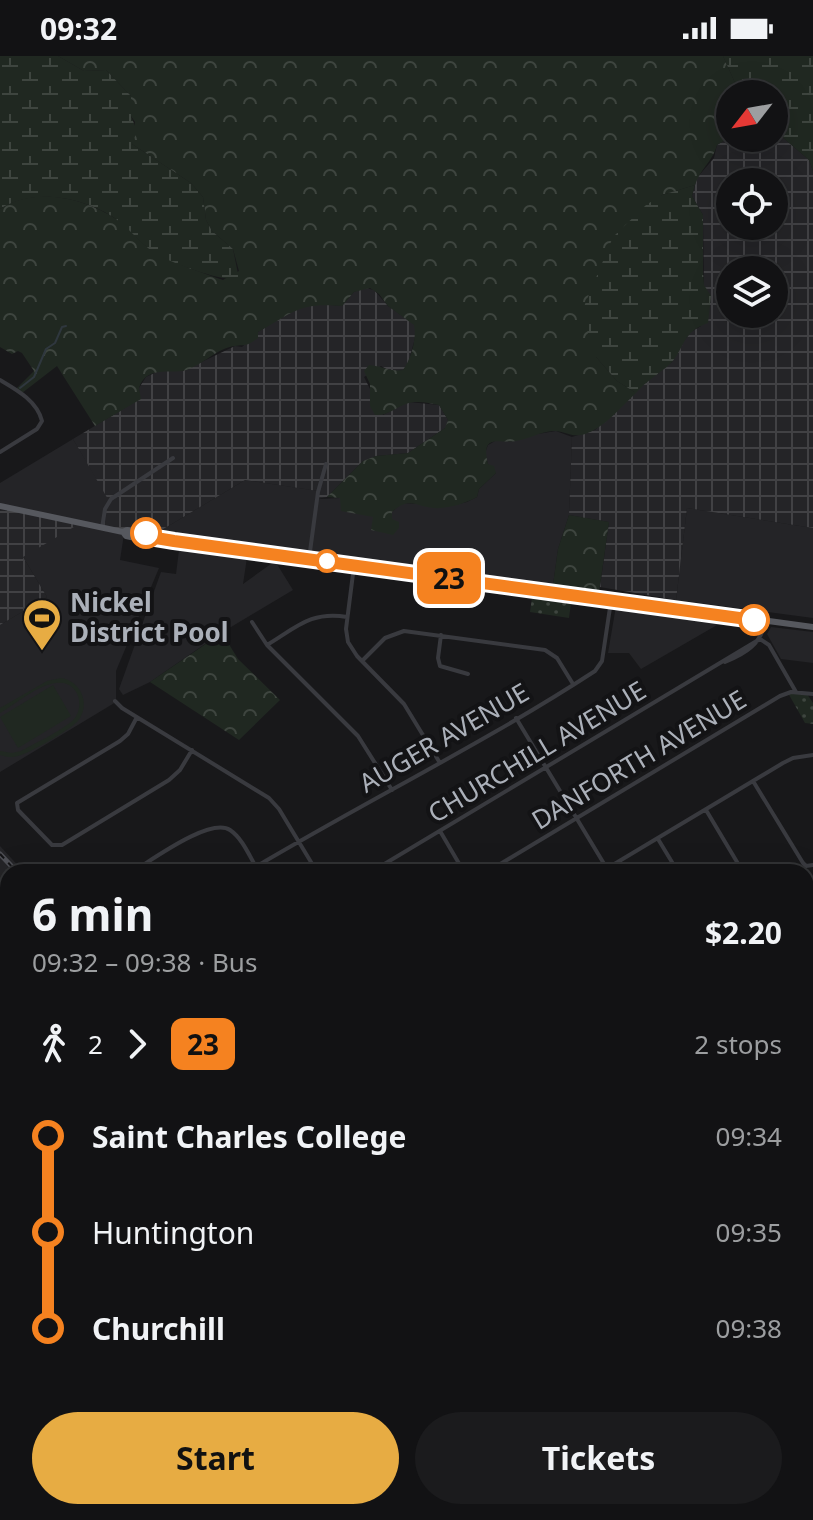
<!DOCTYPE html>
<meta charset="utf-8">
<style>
body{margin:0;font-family:"Noto Sans",sans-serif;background:#1b1b1d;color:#f1f3f6;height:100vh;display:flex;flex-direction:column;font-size:30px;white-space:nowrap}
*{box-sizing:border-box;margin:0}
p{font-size:26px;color:#9c9ea0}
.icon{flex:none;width:44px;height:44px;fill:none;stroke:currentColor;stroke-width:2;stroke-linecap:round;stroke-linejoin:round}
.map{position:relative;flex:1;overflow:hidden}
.sheet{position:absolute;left:0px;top:808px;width:814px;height:656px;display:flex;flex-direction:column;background:#121214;border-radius:24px 24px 0 0;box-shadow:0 8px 32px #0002,0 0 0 2px #313234}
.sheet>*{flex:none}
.badge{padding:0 16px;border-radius:12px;font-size:28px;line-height:52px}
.needle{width:52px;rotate:239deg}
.tools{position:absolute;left:716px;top:24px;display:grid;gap:16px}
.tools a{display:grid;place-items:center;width:72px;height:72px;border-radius:50%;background:#121214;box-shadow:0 8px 32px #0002,0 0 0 2px #313234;font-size:40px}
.map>.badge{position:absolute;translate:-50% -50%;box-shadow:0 0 0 4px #fff}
.legs{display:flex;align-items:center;gap:12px;height:88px;padding:0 32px;font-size:26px}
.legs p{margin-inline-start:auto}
.headline{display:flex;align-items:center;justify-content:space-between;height:136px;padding:0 32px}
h1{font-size:44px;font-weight:700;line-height:60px}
.action{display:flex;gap:16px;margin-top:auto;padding:16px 32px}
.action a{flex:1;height:92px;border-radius:48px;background:#e7ac43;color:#111;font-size:32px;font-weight:700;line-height:92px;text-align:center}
.action a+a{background:#1b1b1d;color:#f1f3f6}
ul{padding:0 32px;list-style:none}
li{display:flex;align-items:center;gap:28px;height:96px;font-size:30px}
li i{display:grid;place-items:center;width:12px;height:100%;margin:0 10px;background:currentColor}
li i::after{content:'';width:20px;height:20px;margin:-10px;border:6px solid;border-radius:50%;background:#121214}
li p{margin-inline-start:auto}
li:first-child i{background:linear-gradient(#0000 50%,currentColor 0)}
li:last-child i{background:linear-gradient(currentColor 50%,#0000 0)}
.status{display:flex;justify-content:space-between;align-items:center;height:56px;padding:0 40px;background:#121214;direction:ltr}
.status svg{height:22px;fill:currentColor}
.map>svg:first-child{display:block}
</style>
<div class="status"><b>09:32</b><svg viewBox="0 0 49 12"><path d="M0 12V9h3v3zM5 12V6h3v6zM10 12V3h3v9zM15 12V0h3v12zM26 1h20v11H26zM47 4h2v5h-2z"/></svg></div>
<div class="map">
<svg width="813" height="1464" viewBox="0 0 813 1464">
<defs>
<pattern id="industrial-grid" width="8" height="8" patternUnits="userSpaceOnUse" patternTransform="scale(2)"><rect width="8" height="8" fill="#242427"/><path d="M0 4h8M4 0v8" fill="none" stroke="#414144"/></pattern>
<pattern id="forest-crowns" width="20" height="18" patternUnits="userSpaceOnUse" patternTransform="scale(2)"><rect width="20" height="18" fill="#202821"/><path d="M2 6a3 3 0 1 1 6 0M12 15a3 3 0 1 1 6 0" fill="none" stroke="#3e453f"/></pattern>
<pattern id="wetland-marsh" width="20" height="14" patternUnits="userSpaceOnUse" patternTransform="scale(2)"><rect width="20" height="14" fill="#202821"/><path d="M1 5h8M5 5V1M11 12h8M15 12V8" fill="none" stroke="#3e453f"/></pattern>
<pattern id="park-dots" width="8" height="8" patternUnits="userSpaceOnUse" patternTransform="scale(2)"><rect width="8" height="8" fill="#202821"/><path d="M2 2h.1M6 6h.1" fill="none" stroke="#3e453f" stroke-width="1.8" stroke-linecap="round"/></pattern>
</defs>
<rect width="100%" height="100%" fill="#18181a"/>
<path fill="#242427" d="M556,375l16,6 -3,78 -11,34 -6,43 -304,-41 -5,33 32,-23 18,29 -72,43 -71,49 -27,13 -4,-6 42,-117 15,2 4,-32 -30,-5 95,-57 74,11 -1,8 22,-1 52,21v-7l10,-9 49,3 16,-4 10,-5 2,-8 17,-16 -8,-9 -3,-11 3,-8 7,-4z
M73,383l37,62 14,33 -4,26 39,8 -43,103v31l-116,70v-147l47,-28 -24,-40 -23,-51v-23z
M687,452l126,20v90l-137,-18z
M616,550l108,15 -83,48 -12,-16h-21z
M771,571l42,5v31l-32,-4 -14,-25z
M0,790l24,26h-16v85l-8,-12z
M8,1218v135l-7,5 7,12v86h51l5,8h-64v-241z
M276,1456h274l-5,8h-268z"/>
<path fill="url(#industrial-grid)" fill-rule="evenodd" d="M774,74l35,30 4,11v357l-126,-20 -11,92 -76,-13 9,-65 -40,-7 3,-78 23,-7 47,-45 30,-23 5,-12 14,-18 10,-6 3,-41 -1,-70 -11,-19 5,-18 17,-20 3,-13 13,-8 44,1zM730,126h44v44h-44zM730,214h44v44h-44z
M365,232l9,2 14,16 27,19 1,9 -8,30 -5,6 -11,2 -11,-6 -17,11 19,38 25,-13 31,3 9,15 -3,8 -37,25 -32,3 -13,5 -36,36 -10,2 1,-8 -73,-11 -95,57 -48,-9 3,-19 4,-8 -36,-62 67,-40 -1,-11 7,-11 13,-6h24l52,-25 7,1 16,-15 37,-23 23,-5 24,2 12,-14z
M0,450l79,18 -56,33 24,40 -47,28z"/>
<path fill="#202821" d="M61,622c20,3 30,26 17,43 -8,9 -48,32 -60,35 -6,2 -12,1 -18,-1v-4l12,2 9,-2c16,-9 35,-17 50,-29 16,-13 8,-43 -15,-39 -19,2 -40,21 -56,30v-5l47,-27z
M53,629l18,31 -53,32 -18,-31z"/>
<path fill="url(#forest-crowns)" d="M58,0h665l17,38h-10v43l-13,8c-4,16 -17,24 -22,40l-33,10 -48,44 -18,118 21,24 19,12c-13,12 -27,29 -42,37 -22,12 -25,0 -42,1 -12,1 -23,8 -36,10 -16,3 -36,-9 -28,23l6,2 2,7 -17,16 -2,8c-11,6 -24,10 -37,11 -22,2 -28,-14 -48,4v7l7,3v6l-6,7 -22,-5 2,-13 -32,-6 -1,-13 -13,-1 36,-36 13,-5 32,-3 37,-25 3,-8 -9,-15c-10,-2 -23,-5 -33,-1 -11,4 -19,12 -31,11l-5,-9v-22l-6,-13 5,-6c13,1 21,7 34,5 8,-11 14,-31 11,-45l-26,-19 -9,-12 -9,-6 -16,4 -12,14c-43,-4 -48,6 -84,26v6c-12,9 -11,6 -23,8 -19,2 -35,22 -53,25 -17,2 -36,-4 -43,17l2,11 -46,27 -38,-60 -35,27 -6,-4 18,-18 -12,-18 -4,-2 -6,3 -12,-7v-138c36,-24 89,-10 122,14 11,9 20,22 32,29 21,12 46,20 69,28l16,-9 -6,-22 -21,-18 -6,-11 -3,-23 -12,-14 -59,-39 3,-22 -4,-6v-20l-25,-26 -22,1z
M569,459l40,7 -11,77 -46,-7 6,-43z
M222,577l16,26 42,41 -41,40 -89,-58z"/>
<path fill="url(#wetland-marsh)" d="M0,0h58l26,15 22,-1 25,26v20l6,15 -5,13 59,39 12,14 3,23 6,11 21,18 6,30c-17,3 -71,-17 -86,-27 -14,-10 -23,-23 -37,-33 -31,-22 -83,-32 -116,-10z
M723,0h90v115l-4,-11 -35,-30v-36h-34z
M695,129l-3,11 11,19v56l1,14 7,11 -3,27c-27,9 -23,26 -38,41 -11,10 -24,17 -34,29l-19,-12 -21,-24 -6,-14 -7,-34 30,-72 33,-32 16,-10z"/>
<path fill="url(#park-dots)" d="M533,534l39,5 -3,23 -39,-6z
M788,637l19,1 6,9v21l-8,-1z
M813,843v99l-7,-3v-92z"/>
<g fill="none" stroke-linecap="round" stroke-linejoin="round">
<path stroke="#2f373e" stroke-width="2" d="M20,332l14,-11 12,-28 9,-6 7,-16 4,-1
M0,1085l8,5"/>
<path stroke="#2f373e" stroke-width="7" d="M560,1464l6,-8"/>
<path stroke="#393a3f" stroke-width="4" d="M0,324c17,10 37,21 42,41l-5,8 -37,23
M102,472l3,-19 6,-10 62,-41
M309,503l9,-67 8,-28
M354,510l-8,63 2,13 9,14 47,48 36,59
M252,566l15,23 91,91 34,54
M441,579l-3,23 2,8 28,8
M760,583l9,6 27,47
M267,589c30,-18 44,-34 80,-28
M362,605l23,-23 19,-7 141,19 12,8 16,26
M725,606c20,-8 37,-18 40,-41
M115,645l7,7 147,90 10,11 38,63
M137,661l-9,17 -8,7 -103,62 1,7 34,35h10l107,-65 11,-10 12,-20
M516,662l93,154
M753,725l50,82 3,3 7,-1
M706,754l37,62
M440,775l24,41
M658,783l20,33
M132,816c20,-12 78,-55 98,-42 12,8 19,25 26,37
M247,816c115,-69 236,-128 348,-201l7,-10 9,-60
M371,816l389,-233
M487,816l293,-176 11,-4 22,2
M601,816l182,-109 10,-5 20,-3
M0,964l8,-5
M806,965l7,2
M806,1029l7,-4
M806,1141l7,12
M0,1159l8,13
M806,1180l7,-5
M0,1183l8,-5
M806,1247l7,-5
M806,1314l7,-5
M806,1381l7,-4
M806,1439l7,11
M806,1447l7,-5
M111,1456l6,8
M195,1456l5,8
M709,1464l1,-8
M777,1464l14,-8"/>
<path stroke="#56585e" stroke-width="6" d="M0,450l123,26 3,4 19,4 5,-3
M123,476l4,-2 43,10 643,87
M0,1019l8,13
M806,1107l7,-6
M262,1456l7,8
M270,1456l2,8
M200,1464l13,-8"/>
<defs>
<path id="rail" d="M0,798l17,18
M632,1456l7,8"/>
</defs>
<use href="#rail" stroke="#4d4e54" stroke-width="5"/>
<use href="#rail" stroke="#131315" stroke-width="2" stroke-dasharray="6" stroke-linecap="butt"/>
</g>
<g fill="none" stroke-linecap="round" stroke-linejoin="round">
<defs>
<path id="line-1" d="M146,477l4,4 24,4 580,79"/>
</defs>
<use href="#line-1" stroke="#fff" stroke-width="18"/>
<use href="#line-1" stroke="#f58220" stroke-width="12"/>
</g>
<defs>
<symbol id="stadium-pin" viewBox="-11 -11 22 30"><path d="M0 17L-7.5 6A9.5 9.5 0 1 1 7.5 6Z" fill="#e7ac43" stroke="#131315"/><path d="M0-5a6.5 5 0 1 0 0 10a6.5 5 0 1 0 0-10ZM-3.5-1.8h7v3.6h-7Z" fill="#111"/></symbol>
</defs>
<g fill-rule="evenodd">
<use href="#stadium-pin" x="20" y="540" width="44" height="60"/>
</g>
<g fill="#fff" stroke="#f58220" stroke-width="4">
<circle cx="146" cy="477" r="14"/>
<circle cx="327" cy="505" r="10"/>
<circle cx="754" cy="564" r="14"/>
</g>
<g text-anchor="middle" stroke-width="8" stroke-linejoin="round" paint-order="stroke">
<g font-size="26" font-weight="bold" fill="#abb0b9" stroke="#131315" text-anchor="start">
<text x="70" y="556">Nickel<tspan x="70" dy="30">District Pool</tspan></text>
</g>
<g font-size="26" fill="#abb0b9" stroke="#131315">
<text transform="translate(444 682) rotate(-30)" y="9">AUGER AVENUE</text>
<text transform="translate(537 696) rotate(-31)" y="9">CHURCHILL AVENUE</text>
<text transform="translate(639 704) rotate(-31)" y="9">DANFORTH AVENUE</text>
</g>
</g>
</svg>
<div class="tools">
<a><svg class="needle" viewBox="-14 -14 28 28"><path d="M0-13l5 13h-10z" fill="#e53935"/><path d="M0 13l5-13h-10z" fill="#9c9ea0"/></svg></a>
<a><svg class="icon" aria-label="locate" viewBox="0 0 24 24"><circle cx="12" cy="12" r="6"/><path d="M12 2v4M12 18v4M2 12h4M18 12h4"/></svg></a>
<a><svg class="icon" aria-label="layers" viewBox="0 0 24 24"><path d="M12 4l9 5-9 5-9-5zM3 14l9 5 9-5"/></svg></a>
</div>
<b class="badge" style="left:449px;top:522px;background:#f58220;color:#111">23</b>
<section class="sheet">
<div class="headline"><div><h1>6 min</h1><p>09:32 – 09:38 · Bus</p></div><b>$2.20</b></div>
<div class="legs"><svg class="icon" aria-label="walk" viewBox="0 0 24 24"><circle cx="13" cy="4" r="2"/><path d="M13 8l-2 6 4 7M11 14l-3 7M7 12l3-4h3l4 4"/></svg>2<svg class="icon" aria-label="forward" viewBox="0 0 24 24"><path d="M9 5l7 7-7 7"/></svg><b class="badge" style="background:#f58220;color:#111">23</b><p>2 stops</p></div>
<ul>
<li><i style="color:#f58220"></i><b>Saint Charles College</b><p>09:34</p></li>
<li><i style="color:#f58220"></i><span>Huntington</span><p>09:35</p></li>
<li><i style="color:#f58220"></i><b>Churchill</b><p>09:38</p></li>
</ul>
<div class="action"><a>Start</a><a>Tickets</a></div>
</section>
</div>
